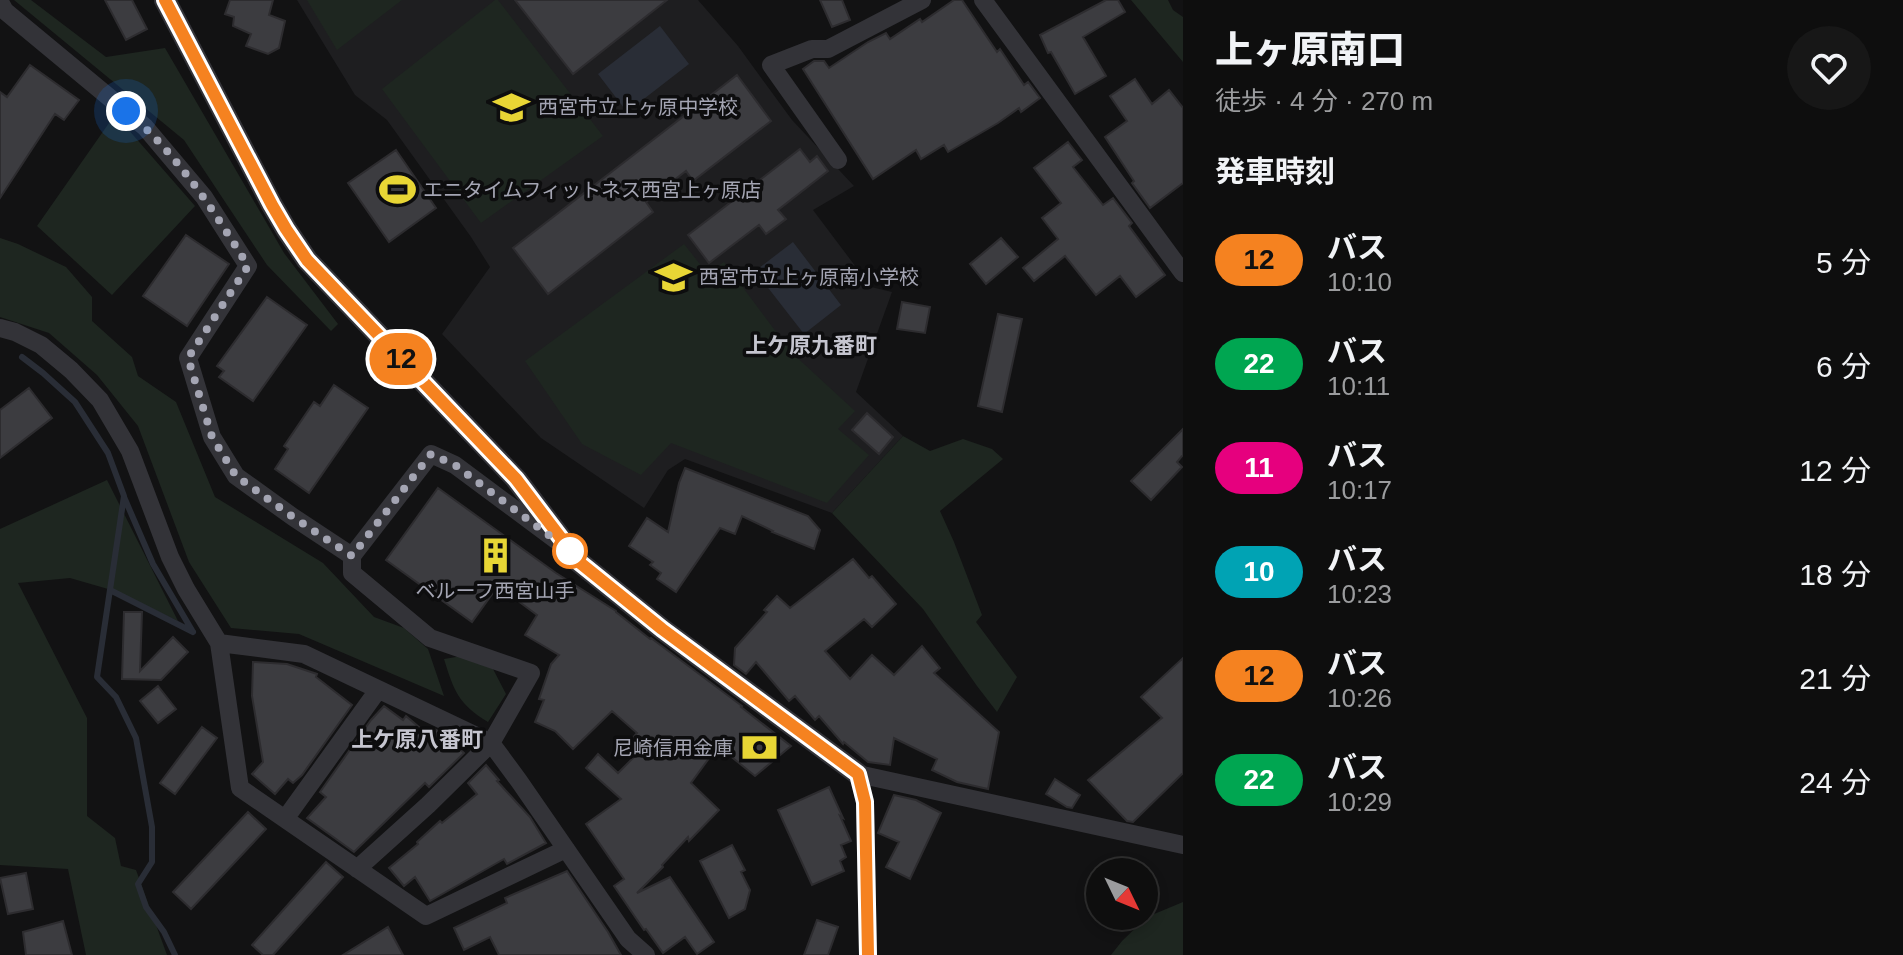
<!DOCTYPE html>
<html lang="ja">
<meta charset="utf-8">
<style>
body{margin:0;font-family:Arial,"Noto Sans JP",sans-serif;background:#171717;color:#f1f3f6;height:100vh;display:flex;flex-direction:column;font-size:30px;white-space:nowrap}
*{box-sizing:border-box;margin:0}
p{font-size:26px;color:#9b9c9e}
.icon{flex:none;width:44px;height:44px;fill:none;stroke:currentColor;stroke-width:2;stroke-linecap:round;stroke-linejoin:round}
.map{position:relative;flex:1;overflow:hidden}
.drawer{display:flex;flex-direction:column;background:#0e0e0e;width:720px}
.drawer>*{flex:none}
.badge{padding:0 16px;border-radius:26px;font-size:28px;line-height:52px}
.needle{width:52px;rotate:133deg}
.tools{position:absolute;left:1086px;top:858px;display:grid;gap:16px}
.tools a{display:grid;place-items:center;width:72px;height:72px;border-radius:50%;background:#0e0e0e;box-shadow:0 4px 12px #0003,0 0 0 2px #2e2e2e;font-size:40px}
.you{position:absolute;width:40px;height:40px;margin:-20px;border:6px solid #fff;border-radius:50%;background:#1a73e8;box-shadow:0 0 0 12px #1a73e833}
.map>.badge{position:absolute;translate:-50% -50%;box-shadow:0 0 0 4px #fff}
h2{padding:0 32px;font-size:30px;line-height:72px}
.round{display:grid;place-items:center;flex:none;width:84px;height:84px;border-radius:42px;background:#171717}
.overview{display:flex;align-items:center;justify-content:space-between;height:136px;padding:0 32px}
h1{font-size:38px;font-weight:800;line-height:60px}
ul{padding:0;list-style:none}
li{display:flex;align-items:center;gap:24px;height:104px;padding:0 32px}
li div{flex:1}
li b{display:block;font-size:30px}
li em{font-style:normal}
li .badge{min-width:88px;font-weight:700;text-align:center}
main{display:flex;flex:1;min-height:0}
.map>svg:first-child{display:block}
</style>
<main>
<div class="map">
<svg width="1183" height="955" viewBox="0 0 1183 955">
<rect width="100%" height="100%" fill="#121213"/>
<path fill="#1e1e20" d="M297,0h401l40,46 54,74 62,66 -41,24 58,77 21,5 -36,100 47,44 -71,77 -147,-54 -17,11 -24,38 -103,-70 -99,-104 48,-67 -19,-30 -84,-117 -32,-25z"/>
<path fill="#1e2620" d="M14,0h17l75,57 59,-9 119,205 54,71 -7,7 -64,-66 -83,-125z
M307,0h95l-65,50z
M495,0h3l105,136 -122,87 -99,-134z
M1131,0h37l5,10 10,7v45z
M120,120l75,86 -83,89 -75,-69 72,-103z
M0,238l18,6 48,23 26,30v24l40,36 6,19 38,26 39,95 108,66 51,54 30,11 24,21 16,47 -145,-62 -68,-6 -42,-66 -51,-136 -41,-51 -48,-42 -49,-16z
M684,244l23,29 17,-11 67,90 64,59 -17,18 31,26 -42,48 -156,-60 -30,32 -59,-31 -57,-83z
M903,436l27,15 33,-12 29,10 11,10 -63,52 14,31 28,73 -6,7 41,55 -20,35 -20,-26 -54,-77 -91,-96z
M107,480l71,141 -63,-30 -45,-13 -52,5 69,135v98l28,22 6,28 15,4 31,85h-81l-18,-86 -68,-4v-336z
M462,656l31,13 13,25 -18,28c-30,-18 -34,-31 -44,-63z
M1183,902v53h-72l11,-14 25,-24z"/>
<path fill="#292d36" d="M660,26l29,38 -62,48 -29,-38z
M793,242l48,63 -37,29 -49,-63z"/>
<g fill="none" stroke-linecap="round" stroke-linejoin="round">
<path stroke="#292d36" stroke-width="6" d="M22,357l21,16 32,29 33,51 16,43 -27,181 19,20 20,41 16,89v35l-14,22 8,23 18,25 11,23
M124,497l29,67 40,68
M110,590l83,42"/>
</g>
<path fill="#3c3c40" stroke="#2d2c2f" stroke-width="2" d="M105,0h27l15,29 -21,11z
M230,0h43l-4,15 16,6 -6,27 -11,6 -22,-8 5,-12 -18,-8 1,-9 -9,-3z
M515,0h152l-94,74z
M820,0h22l8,20 -18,7z
M954,0h8l35,52 3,-3 24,36 4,-3 12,16 -19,14 -2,-4 -21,15 -50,29 -4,-7 -23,14 -5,-9 -43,29 -70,-110 11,-8h10l5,7 39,-26 18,-9 4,6 30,-20 2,3z
M1106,0h12l7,12 -42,25 23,39 -31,18 -24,-42 -3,1 -8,-18z
M30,65l49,35 -15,20 -9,-6 -55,84v-106l7,5z
M737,75l34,46 -78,60 -7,-10 -40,31 7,10 -105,82 -35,-46z
M1135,79l17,25 17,-14 14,18v75l-33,25 -18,-25 2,-2 -29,-44 22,-16 -17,-25z
M1068,142l14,18 -9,7 30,38 10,-7 19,25 -3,3 36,49 -29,22 -16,-21 -24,19 -31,-39 -31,25 -11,-13 35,-29 -16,-21 19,-15 -27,-35z
M800,149l10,13 7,-6 11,15 -50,39 8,9 -20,15 -7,-9 -50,38 -21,-28z
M396,150l40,58 -47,34 -41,-59z
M186,235l43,29 -42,62 -44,-30z
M1001,238l17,19 -32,27 -16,-20z
M267,297l40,28 -54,76 -34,-24 5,-6 -7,-5z
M902,302l28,5 -5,26 -28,-4z
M998,314l24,5 -20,93 -24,-6z
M334,385l34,23 -59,85 -34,-24 13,-20 -4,-3 30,-44 6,4z
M29,388l23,30 -52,40v-48z
M867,413l26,24 -14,17 -27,-24z
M1183,429v26l-6,7 5,5 -31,33 -20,-19z
M685,468l123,48 12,14 -6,19 -42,-17 1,-1 -31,-15 -7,18 -15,-6 -44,64 -19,-13 4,-6 -11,-8 3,-3 -24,-16 18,-28 21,14 11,-49z
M438,488l118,85 60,38v1l34,27 1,-1 91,68 -1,1 50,39 -36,30 -37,-30 -27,37 28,27 -30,31 -1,-4 -26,28 1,2 -26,26 33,-16 44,65 -17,12 -12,-17 -22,16 -17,-24 -2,1 -30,-44 10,-7 -38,-55 35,-25 -35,-31 12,-14 20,19 23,-23 -10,-10 6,-7 -25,-22 -39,38 -18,-18 -20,-9 9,-22 -5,-1 12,-35 8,-9 -34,-20 12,-20 -39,-29 -26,36 -86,-62z
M853,559l16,19 3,-2 24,28 -24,23 -8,-8 -39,32 25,28 22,-24 22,20 28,-29 18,22 -6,5 65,59 -11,57 -31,-7 -25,-12 5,-11 -43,-21 -4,27 -22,-3 -24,-20 -1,2 -24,-28 -4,4 -20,-24 -6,5 -33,-39 -10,12 -12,-9 1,-17 32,-36 -3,-2 13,-14 13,12z
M124,612h18l-2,59 33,-34 15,15 -27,28 -39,-1z
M1183,658v115l-50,49 -6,-1 -39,-41 74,-62 -21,-21z
M253,662l34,2 30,10 -1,3 36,28 -50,70 -9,8 -5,-4 -13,15 -23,-20 11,-12 -11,-66z
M158,686l18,23 -18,14 -18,-22z
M384,706l19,14 3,-4 27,23 -5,-5 6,-5 9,4 21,20 -35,34 -4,-4 -71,69 -47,-34 19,-21 -6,-5 51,-72z
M202,727l15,11 -42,56 -15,-11z
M486,765l13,15 -2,1 33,36 16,26 -39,21 -3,-5 -74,42 -15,-24 -11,9 -15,-18 29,-24 -1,-2 23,-21 2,2 35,-29 -9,-11z
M1055,779l25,16 -8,13 -5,-1 -21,-13z
M829,787l14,31 -3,-2 11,25 -10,4 5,12 -6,4 4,10 -32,14 -34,-75z
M894,795l22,5 25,13 -31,66 -24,-12 13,-25 -21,-9z
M248,812l18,17 -75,80 -18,-17z
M732,845l13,25 -4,2 9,18 -5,19 -16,9 -29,-57z
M326,862l17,15 -70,78h-10l-11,-10z
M567,871l41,61 13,23h-122l-9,-18 -26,13 -10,-22 53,-25 -2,-5z
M26,873l7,36 -25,5 -8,-36z
M817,920l21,7 -10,28h-24z
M63,921l9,34h-46l-3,-23z
M388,927l15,28h-60z"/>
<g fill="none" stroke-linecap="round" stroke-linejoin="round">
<path stroke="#333338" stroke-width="18" d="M983,0l200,273
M0,2l5,9 140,116 59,70 44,69 -60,92 24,79 24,39 57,41 59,39v17l78,65 101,35 -40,70 -63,62 -71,64
M838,160l-67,-95 41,-16h16l94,-49
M0,328l15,4 26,13 30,25 29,30 30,51 40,106 16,32 33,54 85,11 187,89 28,38 109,158 18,16
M352,556l79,-102 24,11 101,75
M219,643l21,145 186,128 140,-67
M285,819l93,-129
M868,955l-3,-153 -7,-28 325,71"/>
<path stroke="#333338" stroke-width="22" d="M165,0l107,205 14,24 21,31 209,219 63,83 83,67 196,145"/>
</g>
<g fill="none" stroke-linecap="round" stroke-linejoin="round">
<defs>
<path id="line" d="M165,0l107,205 14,24 21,31 209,219 63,83 83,67 196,145 7,28 3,153"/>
</defs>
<use href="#line" stroke="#fff" stroke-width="18"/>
<use href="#line" stroke="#f58220" stroke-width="12"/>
<path stroke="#a4a5b3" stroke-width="8" stroke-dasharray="0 14.4" d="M126,111c51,42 88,100 122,155l-60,92 24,79 24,39 57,41 59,39 79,-102 24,11 115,86"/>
</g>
<defs>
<symbol id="school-bare" viewBox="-9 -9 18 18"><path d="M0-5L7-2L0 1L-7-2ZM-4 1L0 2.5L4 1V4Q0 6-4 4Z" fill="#e8d635" stroke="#0d0d0e" stroke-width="2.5" paint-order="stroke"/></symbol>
<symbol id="stadium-bare" viewBox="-9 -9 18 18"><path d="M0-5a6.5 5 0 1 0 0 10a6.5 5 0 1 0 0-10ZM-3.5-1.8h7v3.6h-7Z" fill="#e8d635" stroke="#0d0d0e" stroke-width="2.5" paint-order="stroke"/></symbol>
<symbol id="building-bare" viewBox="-9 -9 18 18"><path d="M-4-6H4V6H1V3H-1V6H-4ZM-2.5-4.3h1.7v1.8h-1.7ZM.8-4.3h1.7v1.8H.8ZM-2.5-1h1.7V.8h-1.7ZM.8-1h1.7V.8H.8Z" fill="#e8d635" stroke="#0d0d0e" stroke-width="2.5" paint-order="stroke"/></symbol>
<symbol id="bank-bare" viewBox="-9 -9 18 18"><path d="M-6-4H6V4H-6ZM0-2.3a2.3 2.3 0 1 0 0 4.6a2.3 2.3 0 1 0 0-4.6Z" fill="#e8d635" stroke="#0d0d0e" stroke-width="2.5" paint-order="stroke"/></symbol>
</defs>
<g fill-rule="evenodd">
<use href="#school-bare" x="486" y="82" width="51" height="51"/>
<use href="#stadium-bare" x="372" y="164" width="51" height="51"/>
<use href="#school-bare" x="648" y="252" width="51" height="51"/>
<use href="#building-bare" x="470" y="530" width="51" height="51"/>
<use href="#bank-bare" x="734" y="722" width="51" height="51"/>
</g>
<circle fill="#fff" stroke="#f58220" stroke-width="4" cx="570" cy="551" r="16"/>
<g text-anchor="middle" stroke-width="7" stroke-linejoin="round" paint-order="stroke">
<g font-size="20" fill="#a4a5b3" stroke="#0d0d0e" text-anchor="start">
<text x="538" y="114">西宮市立上ヶ原中学校</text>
<text x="423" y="197">エニタイムフィットネス西宮上ヶ原店</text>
<text x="699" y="284">西宮市立上ヶ原南小学校</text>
<text x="495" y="598" text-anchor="middle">ベルーフ西宮山手</text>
<text x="733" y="755" text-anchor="end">尼崎信用金庫</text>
</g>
<g font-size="22" font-weight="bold" fill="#c5c5cf" stroke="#0d0d0e">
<text x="811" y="353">上ケ原九番町</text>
<text x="417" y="747">上ケ原八番町</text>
</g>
</g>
</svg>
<div class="tools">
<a><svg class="needle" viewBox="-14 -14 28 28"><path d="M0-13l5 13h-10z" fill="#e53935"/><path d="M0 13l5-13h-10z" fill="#9b9c9e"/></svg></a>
</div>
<div class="you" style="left:126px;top:111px"></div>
<b class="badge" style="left:401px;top:359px;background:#f58220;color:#111">12</b>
</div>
<section class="drawer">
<div class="overview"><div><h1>上ヶ原南口</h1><p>徒歩 · 4 分 · 270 m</p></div><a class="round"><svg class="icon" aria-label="heart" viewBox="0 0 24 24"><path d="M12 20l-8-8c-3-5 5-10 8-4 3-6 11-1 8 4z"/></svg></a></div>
<h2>発車時刻</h2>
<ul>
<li><span class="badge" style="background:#f58220;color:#111">12</span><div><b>バス</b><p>10:10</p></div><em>5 分</em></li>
<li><span class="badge" style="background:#00a651;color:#fff">22</span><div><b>バス</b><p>10:11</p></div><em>6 分</em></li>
<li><span class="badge" style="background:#e6007e;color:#fff">11</span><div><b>バス</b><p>10:17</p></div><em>12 分</em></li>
<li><span class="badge" style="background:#00a3b4;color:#fff">10</span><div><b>バス</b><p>10:23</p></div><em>18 分</em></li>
<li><span class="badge" style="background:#f58220;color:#111">12</span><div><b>バス</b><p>10:26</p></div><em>21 分</em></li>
<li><span class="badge" style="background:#00a651;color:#fff">22</span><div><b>バス</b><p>10:29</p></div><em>24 分</em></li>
</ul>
</section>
</main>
